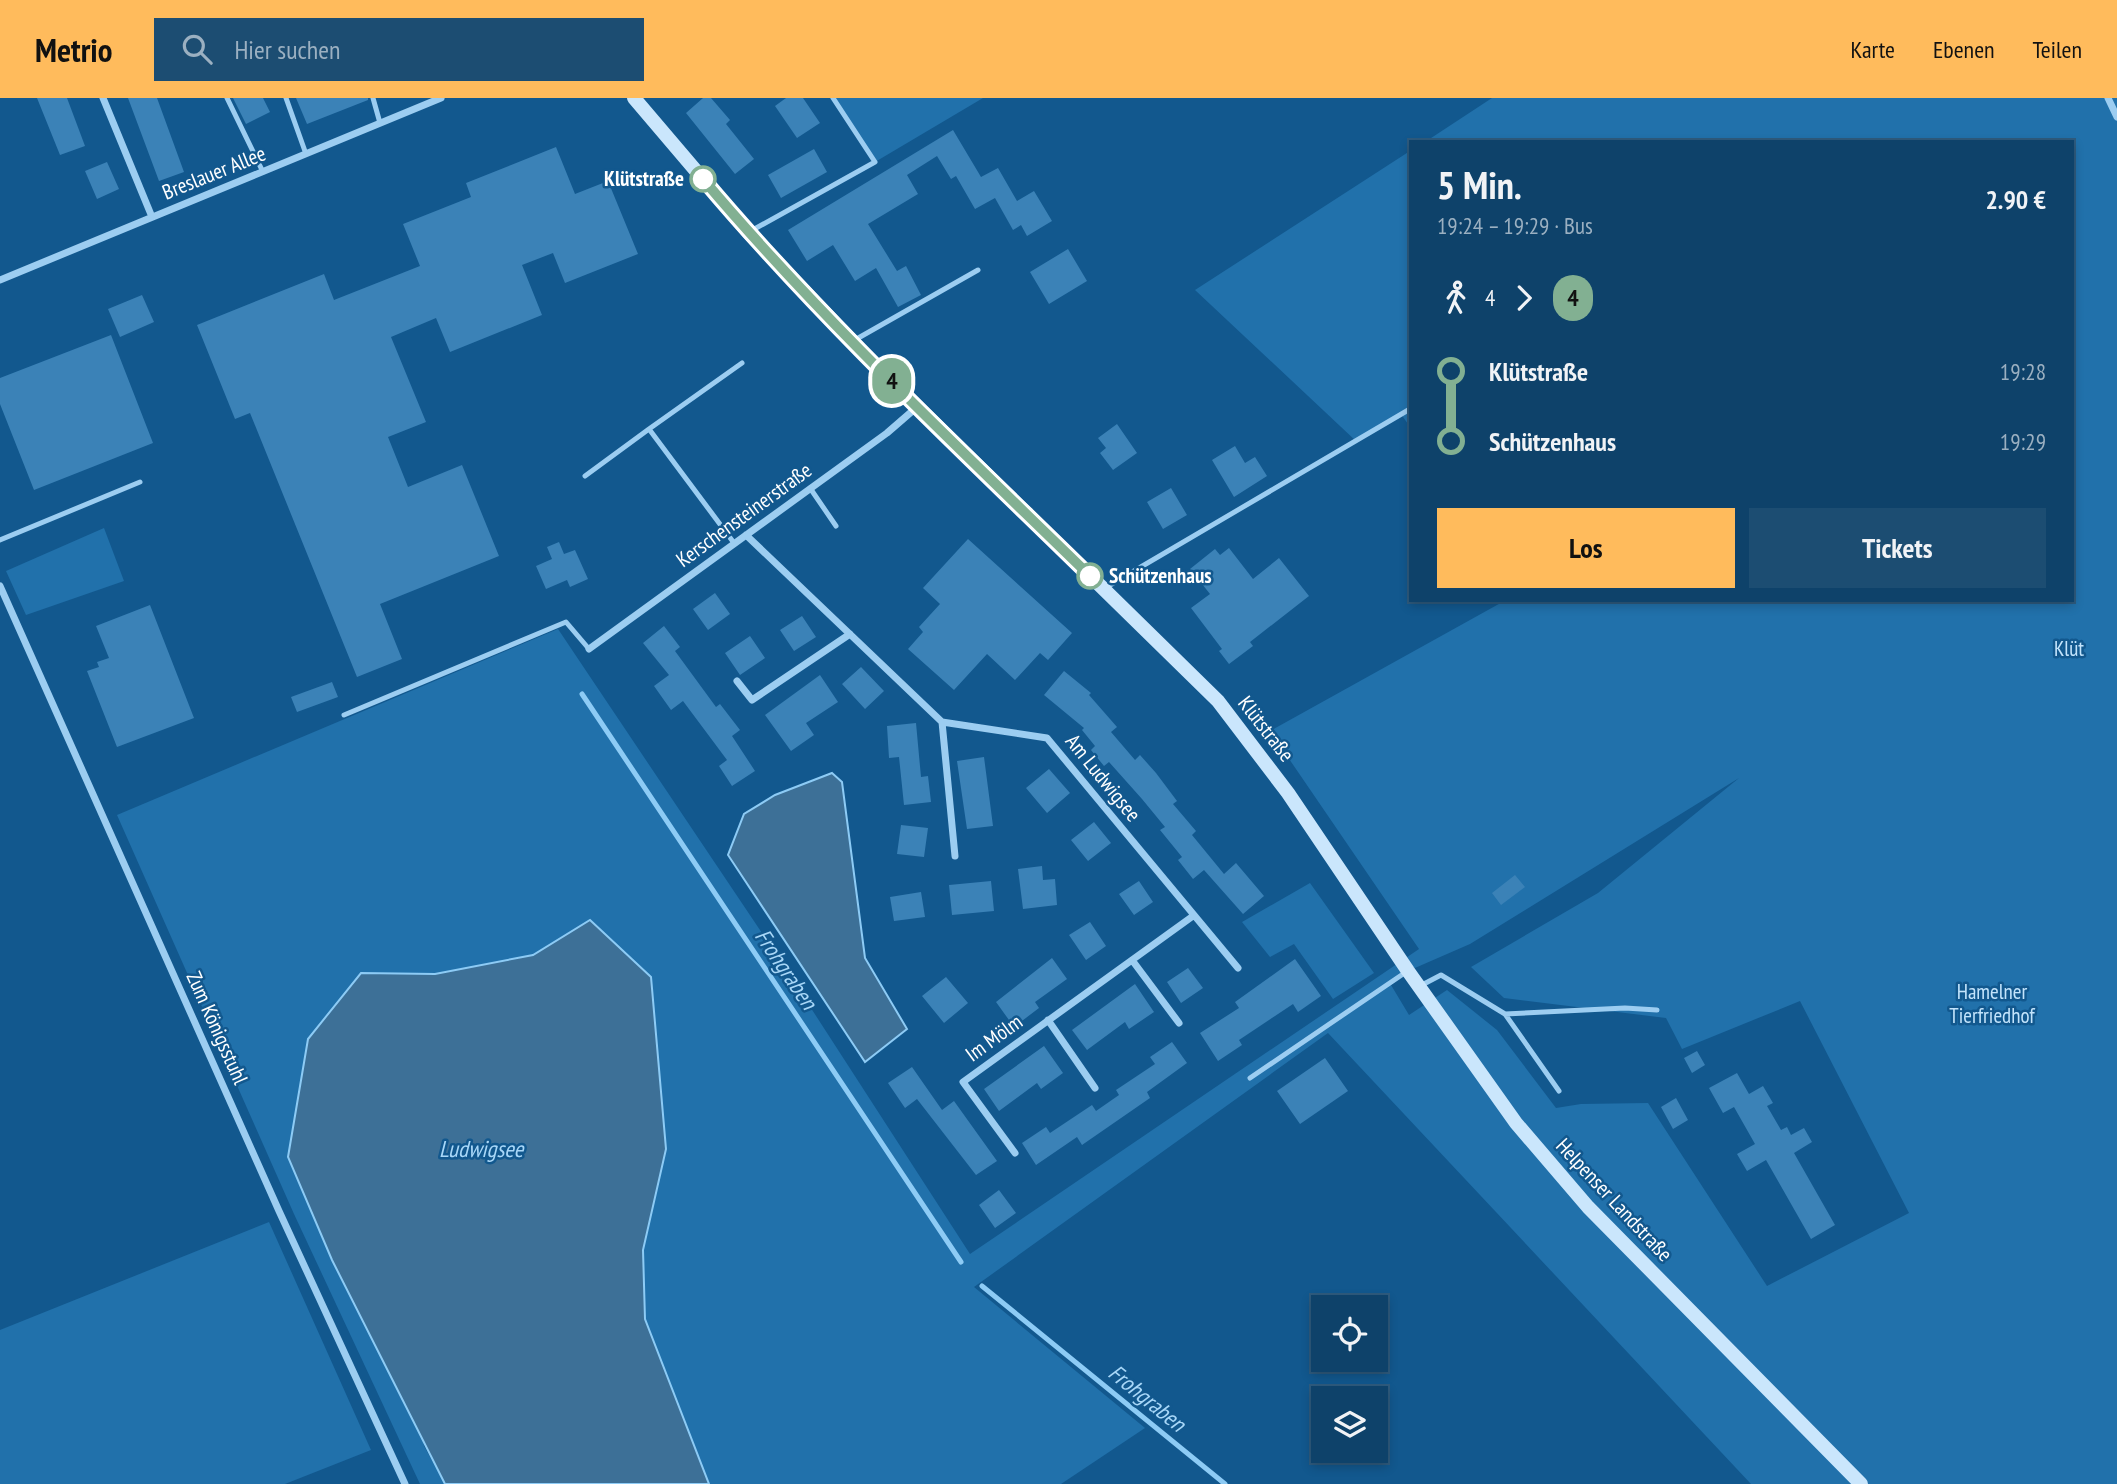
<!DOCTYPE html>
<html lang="de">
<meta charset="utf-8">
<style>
body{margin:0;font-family:"PT Sans Narrow",sans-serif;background:#1c4d72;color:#f1f3f6;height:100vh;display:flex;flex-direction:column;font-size:26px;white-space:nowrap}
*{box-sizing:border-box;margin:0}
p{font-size:23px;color:#9bb0c1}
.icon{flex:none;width:38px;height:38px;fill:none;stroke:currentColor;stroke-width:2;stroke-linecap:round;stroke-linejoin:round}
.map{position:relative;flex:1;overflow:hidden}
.sheet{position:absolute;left:1409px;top:42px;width:665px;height:462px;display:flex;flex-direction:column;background:#0e426a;border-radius:0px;box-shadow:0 4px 10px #0003,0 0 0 2px #2e5b7e}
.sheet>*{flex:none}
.badge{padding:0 14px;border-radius:23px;font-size:24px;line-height:46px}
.buttons{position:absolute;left:1311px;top:1197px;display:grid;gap:14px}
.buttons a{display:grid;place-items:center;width:77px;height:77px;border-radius:0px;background:#0e426a;box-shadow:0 4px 10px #0003,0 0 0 2px #2e5b7e;font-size:35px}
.map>.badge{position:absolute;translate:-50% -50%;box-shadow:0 0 0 4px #fff}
.legs{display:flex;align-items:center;gap:10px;height:77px;padding:0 28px;font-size:23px}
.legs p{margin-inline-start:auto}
.head{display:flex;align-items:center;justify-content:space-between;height:119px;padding:0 28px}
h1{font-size:38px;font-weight:800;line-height:52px}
.cta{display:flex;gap:14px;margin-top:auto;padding:14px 28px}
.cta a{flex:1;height:80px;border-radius:0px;background:#ffbb5c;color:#111;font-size:28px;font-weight:800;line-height:80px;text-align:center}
.cta a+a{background:#1c4d72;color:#f1f3f6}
ul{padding:0 28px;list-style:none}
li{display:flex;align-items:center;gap:24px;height:70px;font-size:26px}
li i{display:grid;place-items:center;width:10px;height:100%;margin:0 9px;background:currentColor}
li i::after{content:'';width:18px;height:18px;margin:-9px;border:5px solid;border-radius:50%;background:#0e426a}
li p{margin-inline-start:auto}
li:first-child i{background:linear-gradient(#0000 50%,currentColor 0)}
li:last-child i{background:linear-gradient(currentColor 50%,#0000 0)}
header{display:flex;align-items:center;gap:42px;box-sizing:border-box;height:98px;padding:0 35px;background:#ffbb5c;color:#111}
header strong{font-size:33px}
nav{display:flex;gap:38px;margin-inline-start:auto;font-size:24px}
.search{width:490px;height:63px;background:#1c4d72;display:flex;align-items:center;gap:18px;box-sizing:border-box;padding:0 24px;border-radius:0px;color:#9bb0c1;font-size:26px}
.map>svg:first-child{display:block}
</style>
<header>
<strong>Metrio</strong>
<div class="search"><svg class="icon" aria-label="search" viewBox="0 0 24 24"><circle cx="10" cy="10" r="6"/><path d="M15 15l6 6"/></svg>Hier suchen</div>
<nav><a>Karte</a><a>Ebenen</a><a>Teilen</a></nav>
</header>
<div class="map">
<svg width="2117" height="1386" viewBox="0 0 2117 1386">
<rect width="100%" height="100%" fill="#12588e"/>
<path fill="#2171ab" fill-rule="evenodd" d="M833,0h150l-108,64z
M1492,0h625v1386h-366l-423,-451 -354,254 171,141 -84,56h-352l-64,-165 -2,-69 23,-101 -76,-229 -57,35 -98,19 -74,-1 63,473 21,38h-25l-126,-270 -177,-399 441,-186 218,325 194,300 449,-305 -149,-218 236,-131h566v-458h-647zM1739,680l-141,115 -127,74 33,31 162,20 16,31 118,-48 109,212 -142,73 -119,-183 -67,1 -25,4 -59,-78 -50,-40 -38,25 -18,-30 17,-14 62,-27z
M1410,53v276l-9,-13 -44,28 -162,-152z
M104,430l20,53 -98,34 -20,-44z
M1310,785l64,90 -41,26 -39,-55 -24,13 -28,-35z
M269,1124l102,228 -86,34h-285v-154z"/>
<path fill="#3d7097" stroke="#8dcbf5" stroke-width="2" d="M832,675l10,9 23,176 42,71 -42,33 -137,-207 16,-41 31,-19z
M590,822l61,57 15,172 -23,101 2,69 64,165h-264l-113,-224 -44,-103 20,-118 53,-66 74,1 98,-19z"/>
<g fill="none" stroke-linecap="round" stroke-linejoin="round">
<path stroke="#8dcbf5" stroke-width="5" d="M582,596l379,568
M982,1188l243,198"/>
</g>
<path fill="#3b82b7" d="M37,0h30l18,48 -25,9z
M128,0h29l27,74 -25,9z
M233,0h30l7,14 -24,12z
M296,0h72v2l-61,24z
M703,0h8l19,22 -4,4 28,35 -19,15 -49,-61z
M786,0h17l17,25 -23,15 -22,-32z
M953,32l28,47 17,-9 19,33 17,-10 18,30 -25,15 -6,-11 -8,5 -18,-32 -20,11 -19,-33 -5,3 -14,-23 -30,19 11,19 -50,30 29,47 9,-5 15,29 -23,12 -22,-39 -21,13 -22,-36 -26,16 -19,-31z
M556,49l19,47 33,-13 30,73 -73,29 -12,-30 -31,12 20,50 -92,37 -14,-34 -45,19 35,85 -38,15 20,50 54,-22 37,91 -119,48 22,55 -45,18 -107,-264 -15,6 -38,-94 127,-51 10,26 86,-34 -17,-42 68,-27 -5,-14z
M814,51l13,23 -46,26 -13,-23z
M107,64l12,27 -22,10 -12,-28z
M1068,151l19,32 -38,23 -19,-32z
M142,197l12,27 -34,15 -12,-28z
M111,237l42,108 -119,47 -34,-86v-26z
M1117,326l20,29 -24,17 -13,-17 6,-5 -8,-10z
M1235,348l10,17 10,-6 12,19 -33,21 -22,-37z
M1171,390l16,27 -24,14 -16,-27z
M968,441l104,94 -24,27 -8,-7 -25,27 -28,-26 -33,36 -46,-41 15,-17 -4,-5 21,-23 -17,-16z
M559,444l5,12 11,-4 13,29 -18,8 -3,-7 -21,9 -10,-23 16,-7 -5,-12z
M1229,450l24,31 26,-21 30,38 -59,46 3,4 -24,18 -10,-13 3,-2 -31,-41 19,-14 -20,-25 25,-20 5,6z
M715,495l15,21 -22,16 -15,-21z
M150,507l44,113 -77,29 -30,-76 12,-4 -2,-5 12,-4 -13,-32z
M802,518l14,21 -22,14 -14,-21z
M664,528l16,21 -5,4 41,56 4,-3 20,26 -8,6 23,35 -23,15 -13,-20 8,-6 -44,-59 -12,9 -17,-24 15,-11 -26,-32z
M750,538l15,22 -25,17 -15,-22z
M861,569l23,24 -19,18 -23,-25z
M1064,573l27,22 -2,2 28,32 -6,5 24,28 5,-5 16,18 21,28 -4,3 23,27 -4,4 32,39 12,-11 28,33 -21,18 -39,-44 -11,9 -15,-19 4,-3 -22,-27 5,-3 -23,-28 -33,-37 -5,4 -13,-16 4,-4 -13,-16 2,-2 -40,-33z
M820,577l18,27 -32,21 8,12 -23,16 -26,-36z
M332,584l6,15 -41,15 -6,-15z
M916,625l5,54 7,-1 3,26 -27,3 -5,-48 -10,1 -2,-32z
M984,659l9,69 -26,3 -10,-68z
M1049,671l21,24 -23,20 -21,-25z
M1094,724l17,21 -23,18 -17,-21z
M901,727l27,3 -4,29 -27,-3z
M1042,768l1,14 12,-1 2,26 -34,4 -5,-40z
M1515,777l10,12 -24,18 -9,-12z
M991,783l3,30 -42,4 -3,-30z
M1139,783l14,21 -19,13 -15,-21z
M921,794l4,25 -31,4 -4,-24z
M1090,824l16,24 -20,14 -17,-25z
M1052,860l15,21 -32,23 4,6 -25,19 -18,-25z
M1295,861l26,37 -23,16 -5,-8 -54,36 3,5 -24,16 -18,-28 39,-25 -4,-6z
M1188,870l15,20 -22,15 -14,-21z
M946,879l22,26 -24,20 -22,-27z
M1135,886l19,28 -25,17 -4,-7 -38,28 -15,-20z
M1172,944l15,21 -40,29 3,6 -68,47 -5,-8 -41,28 -14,-22 24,-16 4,6 42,-28 4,6 23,-16 -3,-5 39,-26 -5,-7z
M1044,948l19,27 -22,16 -4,-6 -38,28 -15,-22z
M1697,953l8,14 -13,8 -8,-15z
M1325,960l23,33 -48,33 -23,-33z
M912,969l30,43 12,-9 43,60 -21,14 -59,-76 -12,9 -17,-25z
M1737,975l12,21 14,-8 10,17 -6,3 14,24 6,-3 4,8 13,-7 8,14 -18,11 41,72 -24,14 -45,-79 -19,11 -10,-17 18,-10 -21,-37 -11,6 -14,-25z
M1676,1000l12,22 -15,9 -12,-22z
M999,1092l17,23 -21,15 -16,-23z"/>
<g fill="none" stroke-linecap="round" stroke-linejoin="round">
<path stroke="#9ccdf1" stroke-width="5" d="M227,0l36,74
M286,0l20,56
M373,0l7,25
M749,134l126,-70 -42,-64
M853,243l125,-71
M585,378l64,-47
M810,390l26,38
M0,442l140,-58
M734,445l-85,-114 93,-66
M1105,490l305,-179
M344,617l222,-93 23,27
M1420,888l21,-11 64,39 54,77
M1505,916l120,-6 32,2
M1250,980l156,-106"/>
<path stroke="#9ccdf1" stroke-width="7" d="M103,0l49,119
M2108,0l9,19
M0,182l441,-182
M746,437l196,187 105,16 191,230
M0,488l279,625 126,273
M589,551l298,-216 30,-26
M737,583l15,19 98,-66
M942,624l13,134
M1132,862l47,63
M1048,922l47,68
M1015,1055l-52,-71 230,-166"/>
<path stroke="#cae6fc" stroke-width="14" d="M634,0l114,134 129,135 341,334 70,92 120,178 108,152 72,84 273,277"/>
</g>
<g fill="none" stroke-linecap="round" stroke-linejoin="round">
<defs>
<path id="line-1" d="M703,81c119,141 255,268 387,397"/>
</defs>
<use href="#line-1" stroke="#fff" stroke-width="16"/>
<use href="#line-1" stroke="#82b092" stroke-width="10"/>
</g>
<g fill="#fff" stroke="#82b092" stroke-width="3.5">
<circle cx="703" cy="81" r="12"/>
<circle cx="1090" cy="478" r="12"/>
</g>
<g text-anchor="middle" stroke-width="5" stroke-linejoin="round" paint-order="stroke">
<g font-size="21" fill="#fff" stroke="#12588e">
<text transform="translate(214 75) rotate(-22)" y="7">Breslauer Allee</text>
<text transform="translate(744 417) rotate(-36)" y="7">Kerschensteinerstraße</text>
<text transform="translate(1266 631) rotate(52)" y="7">Klütstraße</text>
<text transform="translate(1103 680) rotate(51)" y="7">Am Ludwigsee</text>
<text transform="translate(217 930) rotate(66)" y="7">Zum Königsstuhl</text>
<text transform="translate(994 940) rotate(-36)" y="7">Im Mölm</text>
<text transform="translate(1614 1102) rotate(47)" y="7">Helpenser Landstraße</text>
</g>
<g font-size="21" font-weight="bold" fill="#fff" stroke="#12588e" text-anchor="end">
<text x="684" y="88">Klütstraße</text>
<text x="1109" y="485" text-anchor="start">Schützenhaus</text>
</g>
<g font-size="21" fill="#c3e4fc" stroke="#12588e">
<text x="2069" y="558">Klüt</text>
<text x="1992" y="901">Hamelner<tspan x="1992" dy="24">Tierfriedhof</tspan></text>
</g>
<g font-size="23" font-style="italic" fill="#a8d7f8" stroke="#12588e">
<text transform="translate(786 871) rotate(56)" y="8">Frohgraben</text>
<text x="481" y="1059">Ludwigsee</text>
<text transform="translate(1147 1300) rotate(39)" y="8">Frohgraben</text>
</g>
</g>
</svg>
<div class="buttons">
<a><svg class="icon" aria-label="locate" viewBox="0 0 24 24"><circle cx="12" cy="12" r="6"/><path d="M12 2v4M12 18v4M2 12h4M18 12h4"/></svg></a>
<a><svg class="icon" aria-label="layers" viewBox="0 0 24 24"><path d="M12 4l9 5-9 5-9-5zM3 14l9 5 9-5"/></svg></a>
</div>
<b class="badge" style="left:892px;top:283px;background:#82b092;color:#111">4</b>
<section class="sheet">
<div class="head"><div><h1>5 Min.</h1><p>19:24 – 19:29 · Bus</p></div><b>2.90 €</b></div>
<div class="legs"><svg class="icon" aria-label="walk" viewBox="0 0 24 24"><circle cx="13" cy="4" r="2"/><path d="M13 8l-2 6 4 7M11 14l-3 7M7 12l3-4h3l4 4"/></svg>4<svg class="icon" aria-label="forward" viewBox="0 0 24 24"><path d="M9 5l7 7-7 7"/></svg><b class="badge" style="background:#82b092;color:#111">4</b></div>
<ul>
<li><i style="color:#82b092"></i><b>Klütstraße</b><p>19:28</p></li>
<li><i style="color:#82b092"></i><b>Schützenhaus</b><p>19:29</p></li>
</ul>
<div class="cta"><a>Los</a><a>Tickets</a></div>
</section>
</div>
